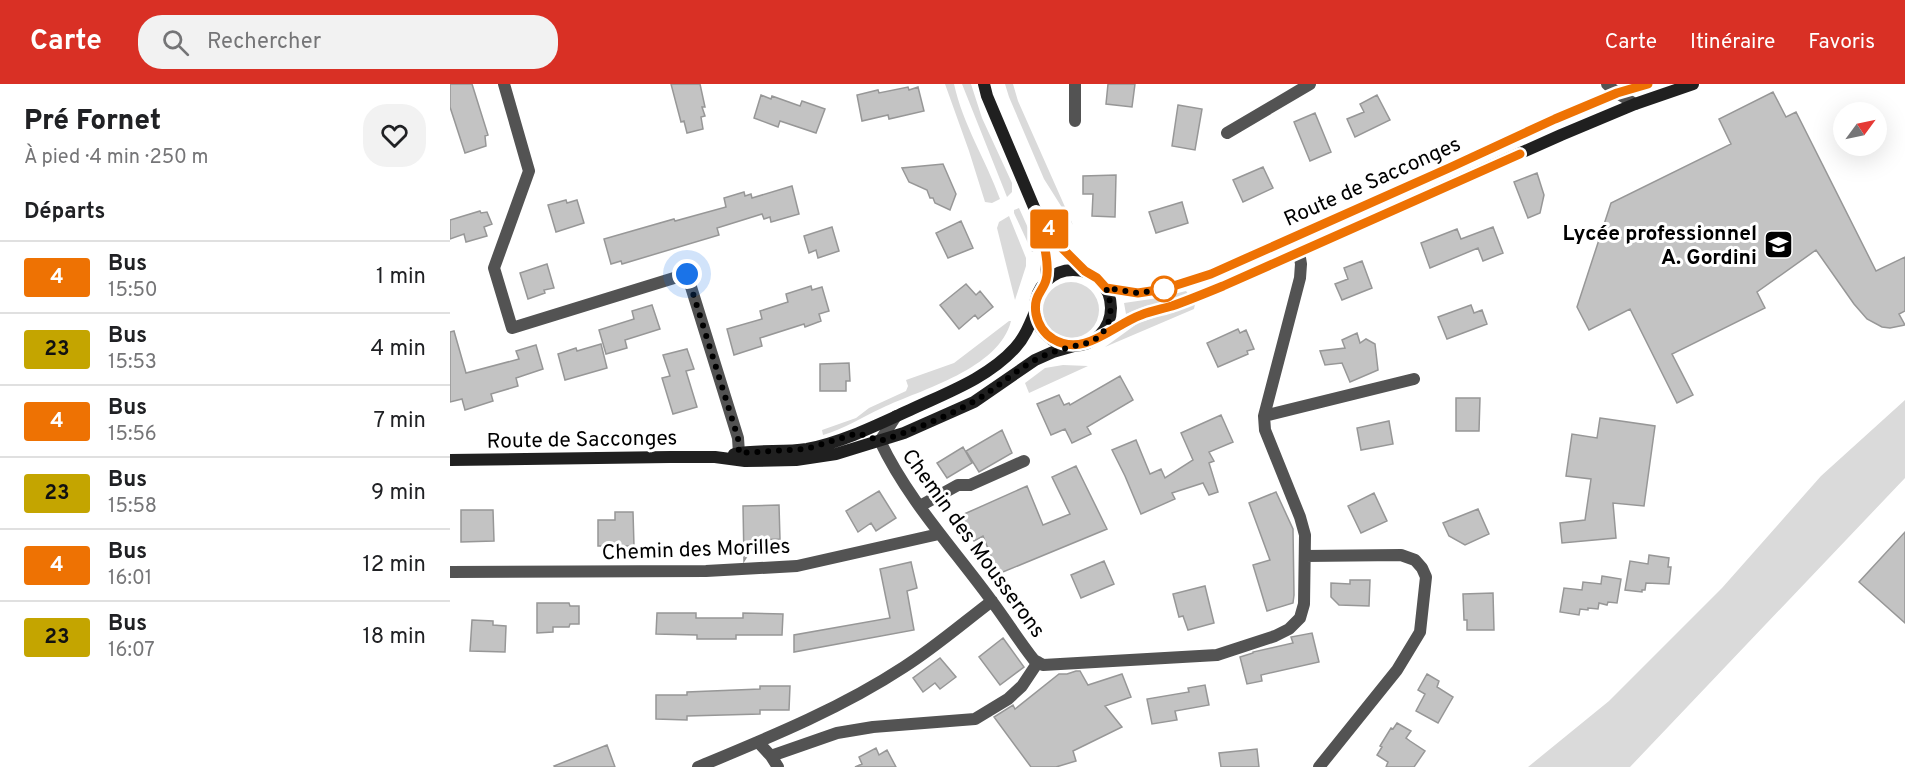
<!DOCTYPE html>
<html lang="fr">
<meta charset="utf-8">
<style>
body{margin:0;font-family:Overpass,sans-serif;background:#f2f2f2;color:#202124;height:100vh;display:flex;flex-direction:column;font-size:22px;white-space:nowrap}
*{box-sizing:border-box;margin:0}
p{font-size:20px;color:#757577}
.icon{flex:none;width:33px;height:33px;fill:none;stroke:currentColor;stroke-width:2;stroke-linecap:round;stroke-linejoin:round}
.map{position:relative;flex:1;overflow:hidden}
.drawer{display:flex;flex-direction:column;background:#fff;width:450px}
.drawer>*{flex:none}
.badge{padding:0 12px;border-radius:4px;font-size:21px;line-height:39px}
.needle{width:39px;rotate:57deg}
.tools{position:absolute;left:1383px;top:18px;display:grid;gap:12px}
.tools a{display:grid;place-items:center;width:54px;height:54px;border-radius:50%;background:#fff;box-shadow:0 6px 24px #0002;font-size:30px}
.you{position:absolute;width:30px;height:30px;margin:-15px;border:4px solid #fff;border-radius:50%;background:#1a73e8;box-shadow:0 0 0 9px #1a73e833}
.map>.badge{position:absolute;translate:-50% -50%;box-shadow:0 0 0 3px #fff}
h2{padding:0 24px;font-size:22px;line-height:54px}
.round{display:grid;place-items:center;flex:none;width:63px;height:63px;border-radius:24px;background:#f2f2f2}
.overview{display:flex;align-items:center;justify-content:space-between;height:102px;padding:0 24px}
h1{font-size:28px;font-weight:800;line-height:45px}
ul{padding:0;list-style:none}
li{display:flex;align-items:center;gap:18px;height:72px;padding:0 24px;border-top:2px solid #e0e0e0}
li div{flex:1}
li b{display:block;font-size:22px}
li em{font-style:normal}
li .badge{min-width:66px;font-weight:700;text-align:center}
header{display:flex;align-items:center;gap:36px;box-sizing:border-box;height:84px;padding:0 30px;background:#d93025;color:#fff}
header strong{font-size:28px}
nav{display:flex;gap:33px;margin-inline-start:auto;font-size:21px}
.search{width:420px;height:54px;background:#f2f2f2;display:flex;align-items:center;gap:15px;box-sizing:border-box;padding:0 21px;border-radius:24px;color:#757577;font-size:22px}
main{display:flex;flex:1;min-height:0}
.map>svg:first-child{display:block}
</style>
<header>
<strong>Carte</strong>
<div class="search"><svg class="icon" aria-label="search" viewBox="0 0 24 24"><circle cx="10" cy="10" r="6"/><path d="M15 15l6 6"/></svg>Rechercher</div>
<nav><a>Carte</a><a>Itinéraire</a><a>Favoris</a></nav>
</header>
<main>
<section class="drawer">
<div class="overview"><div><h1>Pré Fornet</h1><p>À pied · 4 min · 250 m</p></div><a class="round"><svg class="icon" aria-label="heart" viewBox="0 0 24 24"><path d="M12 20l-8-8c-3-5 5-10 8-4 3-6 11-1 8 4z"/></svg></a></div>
<h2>Départs</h2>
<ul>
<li><span class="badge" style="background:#ee7203;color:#fff">4</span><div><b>Bus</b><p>15:50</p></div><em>1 min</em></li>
<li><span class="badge" style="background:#c4a500;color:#111">23</span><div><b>Bus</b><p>15:53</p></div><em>4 min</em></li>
<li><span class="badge" style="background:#ee7203;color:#fff">4</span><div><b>Bus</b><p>15:56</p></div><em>7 min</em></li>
<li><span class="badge" style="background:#c4a500;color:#111">23</span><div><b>Bus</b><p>15:58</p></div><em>9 min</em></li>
<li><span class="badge" style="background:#ee7203;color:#fff">4</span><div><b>Bus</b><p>16:01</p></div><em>12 min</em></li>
<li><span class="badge" style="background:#c4a500;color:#111">23</span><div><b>Bus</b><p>16:07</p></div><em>18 min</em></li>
</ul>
</section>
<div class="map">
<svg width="1455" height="683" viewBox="0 0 1455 683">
<rect width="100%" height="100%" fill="#fff"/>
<path fill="#dadada" d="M495,0h9c9,41 32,76 46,115l-8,4 -7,-1 -16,-51z
M512,0h9l11,34 30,65v9l-5,5z
M555,0h8l5,17 55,124 -29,-46 -35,-82z
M569,124l14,31 2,11 -3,2 -18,-39v-3z
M559,132l17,42v8l-11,34 -18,-72 2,-6z
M593 226a28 28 0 1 1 56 0a28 28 0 1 1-56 0Z
M736,207l3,4 -26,8 -17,3 -20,8 -2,-11 34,-5z
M745,220l-1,5 -89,38 33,-24z
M559,237h2c-12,48 -89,68 -129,87 -20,9 -38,21 -59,27l-1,-5 34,-12 13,-10 37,-17 2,-5 -2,-6 48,-17z
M613,281l25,1 -59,27 -4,-10 20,-15z
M1455,316v78l-275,289h-102l81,-66 113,-113 99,-112z"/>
<path fill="#c3c3c3" stroke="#979797" stroke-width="1.5" d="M0,0h22l16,51 -3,1 1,10 -21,7 -15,-46z
M221,0h29l5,23h-3l3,9 -4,1 2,12 -16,4 -3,-12 -3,1z
M658,0h27l-3,23 -26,-3z
M458,3l1,3 9,-3 6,24 -35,8 -1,-4 -26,6 -5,-26 21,-5 1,3z
M1323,8l13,25 10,-5 80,159 29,-14v54l-6,3 6,11 -15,3 -8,-1 -15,-8 -13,-15 -38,-54 -59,42 8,16 -93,46 21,41 -16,8 -47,-94 -41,21 -12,-23 34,-104 120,-59 -12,-25z
M311,11l10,4 1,-3 28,10 2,-5 23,8 -9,24 -36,-12 -2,6 -24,-9z
M927,11l13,25 -35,17 -8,-18 17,-7 -4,-8z
M728,21l24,4 -7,41 -23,-4z
M865,29l16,39 -21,9 -16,-39z
M493,80l13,30 -6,16 -15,-7 -2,-5h-3l-3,-8 -18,-8 -7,-14z
M813,83l10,21 -30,14 -10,-22z
M1087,89l7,22 -4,18 -12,5 -14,-36z
M666,91l-1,42 -23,-1 1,-22h-10v-18z
M342,102l7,28 -28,8 -1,-5 -6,2 -2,-5 -45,14 2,7 -97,29 -1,-3 -10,3 -7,-25 70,-20 1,2 51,-14 -2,-9 20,-6 1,4 6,-2 1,4z
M116,116l1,3 10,-3 7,23 -28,9 -8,-27z
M732,118l6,21 -32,10 -7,-21z
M30,127l1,2 6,-1 5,12 -8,3 3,9 -21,6 -2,-8 -14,5v-19z
M511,137l12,27 -25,10 -12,-25z
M382,143l7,24 -21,7 -2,-8 -7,3 -5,-17z
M1043,143l10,26 -20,8 -5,-13 -48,20 -9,-25 36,-14 4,10z
M912,177l10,27 -30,12 -7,-16 13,-5 -4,-11z
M97,180l7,24 -10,2 1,3 -17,6 -8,-26z
M516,200l10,11 4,-4 13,16 -15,12 -3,-4 -16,14 -19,-24z
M361,202l1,4 10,-3 7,24 -10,3 2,7 -16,6 -1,-3 -44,14 2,8 -28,9 -7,-26 35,-10 -2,-8 28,-9 -2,-8z
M202,221l8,24 -35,11 2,8 -21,6 -7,-24 35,-11 -2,-8z
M1021,221l3,8 8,-3 5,14 -40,15 -9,-22z
M788,245l2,4 6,-3 8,19 -7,2 1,3 -30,13 -11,-24z
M4,247l12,42 53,-14 -3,-8 20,-6 7,24 -27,9 2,8 -27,8 2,7 -28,9 -3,-11 -12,3v-70z
M907,249l3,10 6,-4 9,5 3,26 -28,12 -8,-19 -17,2 -5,-14 25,-3 -3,-8z
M151,260l6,24 -42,12 -7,-26 18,-6 1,3z
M237,265l7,20 -8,2 11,36 -24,7 -11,-36 8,-2 -7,-21z
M399,279l1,18h-4v10h-26v-27z
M670,292l13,24 -46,27 4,7 -19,9 -7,-14 -14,6 -14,-31 22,-9 5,10 5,-2 1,2z
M1006,314h24l-1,33h-23z
M771,331l12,27 -24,10 5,9 -5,2 9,29 -9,3 -6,-12 -31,10 3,6 -34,15 -16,-38 -13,-26 24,-10 14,34 11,-5 4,9 28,-18 -12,-27z
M1150,334l55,8 -11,80 -31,-3 3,35 -54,5 -2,-20 25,-3 6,-41 -25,-3 6,-42 25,4z
M939,337l4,23 -32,6 -4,-22z
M552,346l10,23 -33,19 -13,-21z
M513,363l9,16 -25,15 -10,-15z
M626,382l31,63 -109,45 -15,-38 -9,5 -12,-26 65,-29 16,39 27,-11 -18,-37z
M429,407l17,27 -20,13 -5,-8 -13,9 -12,-21z
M826,408l17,37 1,66 -1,8 -26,8 -14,-46 17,-5 -21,-57z
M924,409l13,28 -26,12 -13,-27z
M329,421l1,34 -23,1 -13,21 -1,-55z
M1028,425l11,25 -24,11 -16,-9 -6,-13z
M11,426h32l1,31 -33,1z
M165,428h18l1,34h-36v-26h17z
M1455,448v91l-46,-41z
M1199,471l20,3 -1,9h3l-2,17 -23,-1 -1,7h-3v2l-17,-2 5,-29 18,3z
M654,477l10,23 -33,14 -10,-23z
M461,478l6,26 -10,3 7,39 -120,22v-17l96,-17 -10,-49z
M1152,492l19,3 -4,24 -9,-1 -1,3 -8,-2 -1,6 -10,-1v2l-8,-1 -1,6 -19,-3 4,-24 18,2 1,-8 18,2z
M900,496h20l-1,26 -30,-1 -8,-8v-14l19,1z
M755,502l9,37 -26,7 -5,-14 -4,1 -6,-23z
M1043,509l1,37h-27v-10h-3l-1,-26z
M87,519h32l1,3h9v18h-9l-1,3h-16v5l-16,1z
M207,529h39v5h47v-5l40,1 -1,21h-46v4h-39v-4l-41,-1z
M22,536l21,1v4l13,1 -1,26 -35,-1z
M862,549l7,29 -58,13 1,6 -15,3 -7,-27 13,-4v-1l40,-9 -2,-6z
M553,554l21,29 -24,18 -21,-28z
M490,574l16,19 -16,12 -5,-6 -12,9 -10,-14z
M626,587h4l8,14 34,-11 9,23 -26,9 17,21 -49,24 3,10 -20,6h-25l-37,-50 19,-12 2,4 44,-35h8z
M977,590l12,7 -2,6 16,10 -15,26 -22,-12 9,-17 -7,-4z
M755,601l4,20 -34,6 2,9 -25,4 -5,-25 42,-7 -1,-4z
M310,602h30l-1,24h-29v4l-73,2v4l-31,-1v-24h31v-3l73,-3z
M947,639l14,8 -5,7 4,3 15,10 -11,16h-28l2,-5 -11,-7 5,-8 -2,-1 11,-18 2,1z
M157,661l8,22h-60l-1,-1z
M426,664l3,7 8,-5 9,17h-41l7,-3 -3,-7z
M807,665l2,18h-38l-2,-14z"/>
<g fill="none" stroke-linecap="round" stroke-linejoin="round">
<path stroke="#535353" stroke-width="12" d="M54,0l25,87 -35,97 18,60 175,-54 51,164 1,15
M1157,0l10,9 18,11
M625,37v-37
M777,49l83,-49
M814,332l150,-37
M430,357c28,59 73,107 111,159 15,20 28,41 43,60l9,5 174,-10 58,-19 14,-7 11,-11 4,-14 1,-69 -5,-18 -35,-87 -1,-14 36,-138 1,-14 -2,-12
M430,357l16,-25
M470,422l38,-21h12l54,-24
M855,472l96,-1 14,5 7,8 4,9 -6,55 -23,38 -78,97
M0,488l256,-1 91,-5 142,-32
M308,658l13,14 66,-23 36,-6 102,-8 33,-20 14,-13 16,-24
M321,672l7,11
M248,683c70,-29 142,-58 206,-100 30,-19 59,-44 88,-66"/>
<path stroke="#202020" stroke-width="12" d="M534,0l3,12 49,116 10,43v25
M590,134l22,30 23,23
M585 224a38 38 0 1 1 76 0a38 38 0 1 1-76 0Z
M656,204l32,5 26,-4 47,-15 238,-106 106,-49 62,-26 31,-9
M647,254l43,-23 34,-10 49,-19 338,-151 74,-31 58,-20
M284,370c24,-5 49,-1 73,-5 36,-7 70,-24 103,-39 36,-17 78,-32 105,-62 10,-11 15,-24 20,-36
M0,376l220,-3h45l30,4 51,-1 40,-6 68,-21 70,-31 61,-42 18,-8 21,-6"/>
</g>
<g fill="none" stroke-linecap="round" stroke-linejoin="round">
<defs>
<path id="line" d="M1070,70l-297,132c-17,7 -34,14 -51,20 -10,3 -21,5 -31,9 -28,10 -57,43 -88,24 -9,-5 -15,-15 -17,-25 -3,-19 7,-22 10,-34 5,-17 -6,-51 -10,-68l26,36 23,23 12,7 9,10 32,5 26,-4 47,-15 238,-106 106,-49 62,-26 31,-9"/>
</defs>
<use href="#line" stroke="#fff" stroke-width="14"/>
<use href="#line" stroke="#ee7203" stroke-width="9"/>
<path stroke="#000" stroke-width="6" stroke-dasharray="0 10.8" d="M237,190l51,164 1,15 67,-4 52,-16 22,8c31,-10 64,-23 93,-39 22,-12 41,-31 64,-43 11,-6 22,-9 34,-12 9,-3 18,-3 26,-9 16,-13 16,-32 9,-50l32,5 26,-4"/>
</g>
<defs>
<symbol id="school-square" viewBox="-11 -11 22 22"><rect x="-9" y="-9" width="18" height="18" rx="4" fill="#000" stroke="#fff"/><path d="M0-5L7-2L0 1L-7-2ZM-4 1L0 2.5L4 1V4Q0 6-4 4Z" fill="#fff"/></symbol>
</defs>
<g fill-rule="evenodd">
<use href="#school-square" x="1312" y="144" width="33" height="33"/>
</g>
<circle fill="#fff" stroke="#ee7203" stroke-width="3" cx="714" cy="205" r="12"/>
<g text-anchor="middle" stroke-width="6" stroke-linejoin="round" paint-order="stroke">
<g font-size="21" fill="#000" stroke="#fff">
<text transform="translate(922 97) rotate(-24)" y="7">Route de Sacconges</text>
<text transform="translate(132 355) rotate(-1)" y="7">Route de Sacconges</text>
<text transform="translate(524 459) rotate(54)" y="7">Chemin des Mousserons</text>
<text transform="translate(246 465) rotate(-2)" y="7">Chemin des Morilles</text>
</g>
<g font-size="21" font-weight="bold" fill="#000" stroke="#fff" text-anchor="end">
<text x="1307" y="156">Lycée professionnel<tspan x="1307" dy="24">A. Gordini</tspan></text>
</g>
</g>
</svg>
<div class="tools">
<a><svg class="needle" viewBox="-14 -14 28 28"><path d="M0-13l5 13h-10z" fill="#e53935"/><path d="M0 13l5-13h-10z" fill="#757577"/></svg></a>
</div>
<div class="you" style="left:237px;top:190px"></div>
<b class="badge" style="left:599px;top:145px;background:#ee7203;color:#fff">4</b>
</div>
</main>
